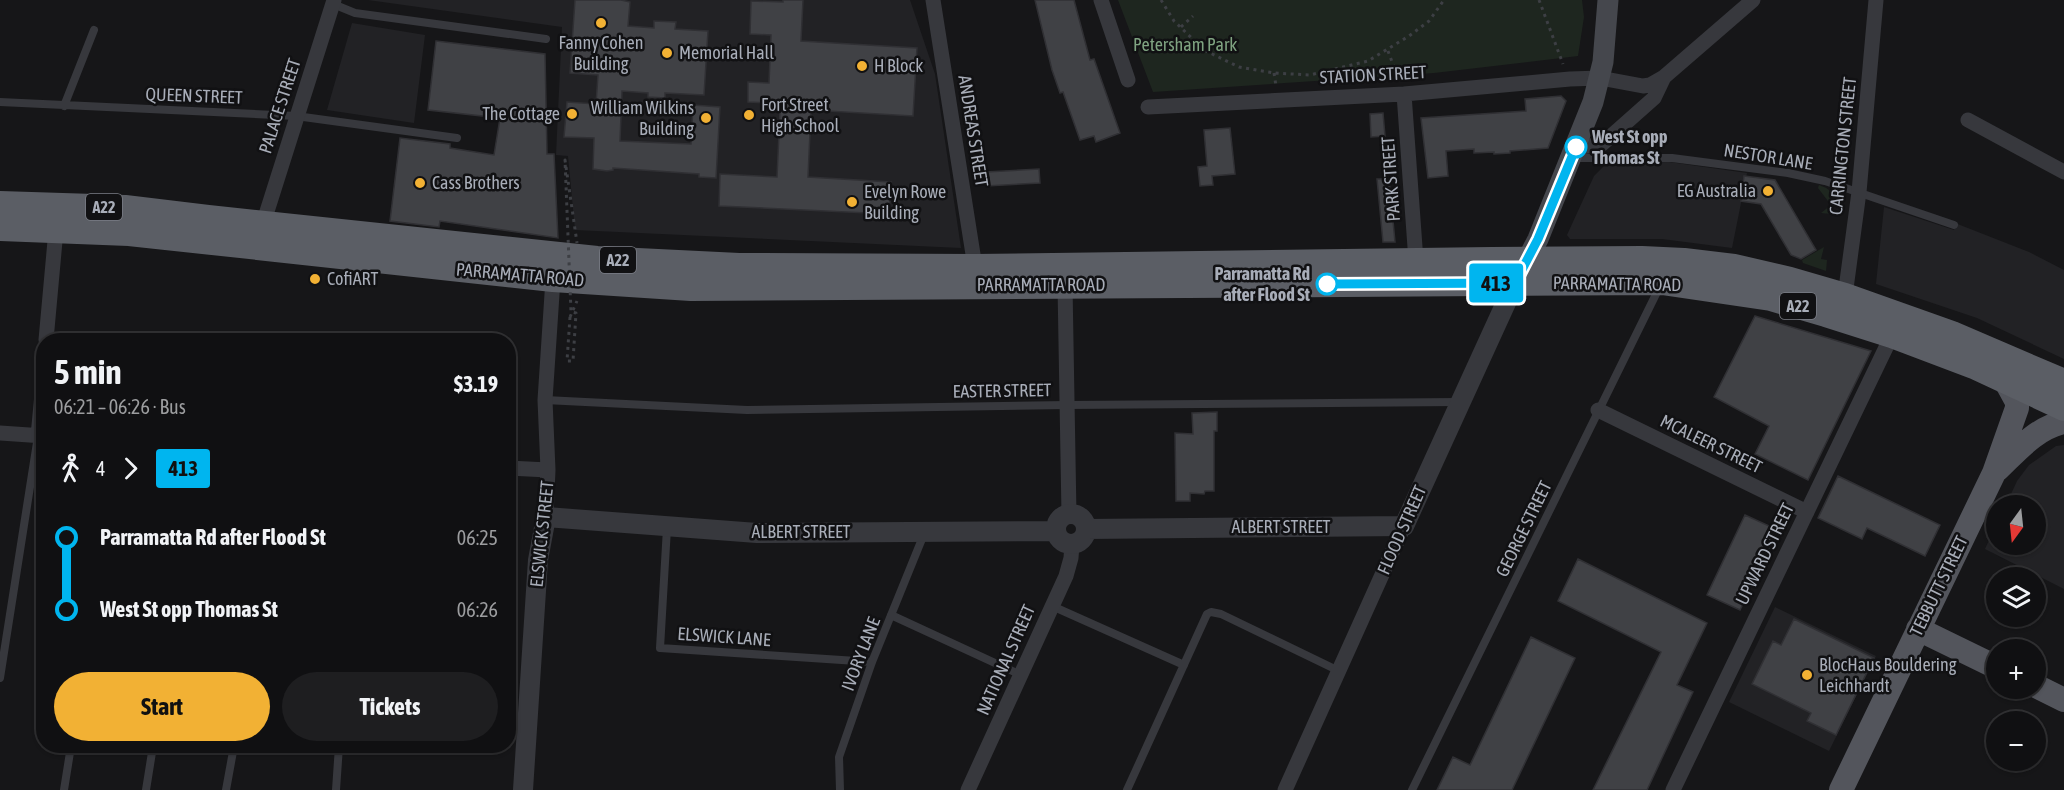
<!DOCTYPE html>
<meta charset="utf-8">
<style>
body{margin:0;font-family:"Asap Condensed",sans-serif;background:#1e1e20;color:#f1f3f6;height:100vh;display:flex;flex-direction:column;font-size:22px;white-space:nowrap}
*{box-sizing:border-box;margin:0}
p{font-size:20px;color:#9c9d9f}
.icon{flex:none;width:33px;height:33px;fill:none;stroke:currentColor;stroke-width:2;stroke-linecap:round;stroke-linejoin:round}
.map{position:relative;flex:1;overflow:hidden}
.sheet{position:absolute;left:36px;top:333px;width:480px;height:420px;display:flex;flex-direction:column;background:#101012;border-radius:24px;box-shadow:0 2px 4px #0004,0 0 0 2px #303032}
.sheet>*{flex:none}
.badge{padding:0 12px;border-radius:4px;font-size:21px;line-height:39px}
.needle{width:39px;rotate:195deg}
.tools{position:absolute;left:1986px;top:495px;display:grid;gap:12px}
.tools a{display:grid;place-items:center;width:60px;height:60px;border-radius:50%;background:#101012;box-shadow:0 2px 4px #0004,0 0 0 2px #303032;font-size:30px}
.map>.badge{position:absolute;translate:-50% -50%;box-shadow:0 0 0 3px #fff}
.legs{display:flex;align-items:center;gap:9px;height:66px;padding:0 18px;font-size:20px}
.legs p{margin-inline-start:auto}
.summary{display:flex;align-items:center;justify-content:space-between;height:102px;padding:0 18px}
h1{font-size:33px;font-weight:700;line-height:45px}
.action{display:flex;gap:12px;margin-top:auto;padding:12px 18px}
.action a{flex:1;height:69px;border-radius:36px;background:#f2b134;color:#111;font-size:24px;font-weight:700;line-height:69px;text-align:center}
.action a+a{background:#1e1e20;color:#f1f3f6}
ul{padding:0 18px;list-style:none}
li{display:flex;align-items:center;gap:21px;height:72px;font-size:22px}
li i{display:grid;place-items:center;width:9px;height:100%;margin:0 8px;background:currentColor}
li i::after{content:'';width:15px;height:15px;margin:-8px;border:4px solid;border-radius:50%;background:#101012}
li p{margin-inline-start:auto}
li:first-child i{background:linear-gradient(#0000 50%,currentColor 0)}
li:last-child i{background:linear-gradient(currentColor 50%,#0000 0)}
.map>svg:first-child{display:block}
</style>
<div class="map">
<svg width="2064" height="790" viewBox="0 0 2064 790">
<rect width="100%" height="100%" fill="#161618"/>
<path fill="#222225" d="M368,0h542l25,74 26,174 -386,-18 -7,-74 -12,-1 6,-128z
M352,23l73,12 -11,88 -87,-13z
M1669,162l78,11 -15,75 -70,-9h-92l-3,-4 27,-59 13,-13z
M1884,207l70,23 1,-7 74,29 35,18v89l-87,-41 -101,-34z
M2064,445v144l-79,-40 11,-24v19h40v-38l-30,-1 11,-24 12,-16 27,-19z
M1775,607l101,49 -47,95 -100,-49z"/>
<path fill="#1e261f" d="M1118,0h464l2,17 -6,39 -144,17 -281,19z
M1819,185c18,6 14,13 12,29l-10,-1 10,-8 -13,-17z
M1824,247l-3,12 6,1 -1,11 -23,-8 -1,-3z"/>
<path fill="#404145" stroke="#303034" stroke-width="1.5" d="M575,0h46l9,2 -2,24 26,2v-7l22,1 -1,7 33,2 -4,64 -39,-2v5l-17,-1v-4l-26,-2 -2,50 71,3 2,-39 27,2 -4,71 -17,-1v-3l-86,-6v2l-6,1 -14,-2 1,-31 -30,-1 3,-35 29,2 2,-29 -28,-2z
M783,0h20l-2,41 116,7 -4,68 -102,-6 -3,67 83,5 -2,32 -170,-8 1,-32 57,3 3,-66h-11v-8l-21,-1v-20l21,1 2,-48 -21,-1 1,-33 32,1z
M1035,0h39l16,60 4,-1 26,74 -24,9 -2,-6 -14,4 -17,-48 -3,1 -8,-23z
M436,41l109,13 2,100h7l4,84 -118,-17 -1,6 -49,-6 10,-83 50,6v4l44,7 6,-37 -72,-8z
M1561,96l5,5 -18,47 -38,3v2l-16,1v-2l-20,1v-4l-28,2 2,25 -20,2 -7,-60 105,-7 -1,-12z
M1383,113l2,23 -14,1 -1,-23z
M1230,128l5,46 -23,2 1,9 -13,1 -2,-19 9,-1 -3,-36z
M1039,169l1,14 -54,3v-14z
M1744,176l31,4 41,70 -15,9 -10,-4 -30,-51 -20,-3z
M1377,179h12l6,63h-12z
M1755,316l116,35 -63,129 -53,-26 14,-28 -55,-29z
M1217,412v19h-3v60h-9l-1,3 -14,-1v8h-14l-1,-68 18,1 -1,-21z
M1838,476l102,49 -15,31 -58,-28 -5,11 -44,-21z
M1745,515l33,15 -38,80 -33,-15z
M1578,559l129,64 -30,62 16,7 -46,98h-54l68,-138 -103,-51z
M1794,619l80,39 -38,77 -29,-14 4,-8 -59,-29 21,-43 8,4z
M1531,637l44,21 -63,132h-75l16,-33 17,8z"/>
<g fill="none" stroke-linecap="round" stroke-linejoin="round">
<path stroke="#3d3f44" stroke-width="3" stroke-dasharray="3 4.5" stroke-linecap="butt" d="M1161,0l13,21 30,29 35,17 35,6 36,2 58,-14 41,-25 20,-15 15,-21
M1539,0l24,64
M1181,27l12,-11
M1388,51l10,27
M1274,73l2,13
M570,317l7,-16"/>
<path stroke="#37383d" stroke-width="8" d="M333,4l22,9 191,26
M0,102l296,14 161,22
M64,106l30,-76
M1573,158h99l116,15 37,8 129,44
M545,400l202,10 320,-5 391,-3
M667,528l-7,120 212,14
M1052,606l132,59
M891,615l130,60
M0,678l38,-242
M64,790l7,-44
M146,790l7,-44
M226,790l8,-44
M336,790l3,-44
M840,790l-1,-33 33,-95 52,-128
M1127,790l80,-176 4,-2 10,2 118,57
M1412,790l247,-502"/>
<path stroke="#37383d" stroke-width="15" d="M933,0l42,267
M1101,0l27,80
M1404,94l12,167
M1148,107l256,-13 166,-15 30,-1 43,8 7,-1 14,-8 89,-77
M1968,120l96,52
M1576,147l25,-2 53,-47 10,-21
M263,224l71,-224
M1065,285l4,230
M1845,296l14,-104 17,-192
M46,340l10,-110
M1598,410l209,102
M0,433l44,3
M38,436l6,-63
M508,468l40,2
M546,517l2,-47 -3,-70 8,-121
M968,790l98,-214 5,-18 1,-14
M1285,790l119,-264
M1673,790l219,-455"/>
<path stroke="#37383d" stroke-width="20" d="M1056 529a15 15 0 1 1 30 0a15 15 0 1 1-30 0Z
M1086,529l318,-3 111,-243
M523,790l15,-230 8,-43 211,16 299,-2"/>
<path stroke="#45474d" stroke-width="21" d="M1521,272l17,-33 55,-137 10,-40 5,-62"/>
<path stroke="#53555c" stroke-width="24" d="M1998,469c19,-18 38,-41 66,-47
M1918,629l78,38
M2036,686l28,14
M1841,790l153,-317 23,-65v-6l-12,-22"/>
<path stroke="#5b5e65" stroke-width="26" d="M0,204l125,4 83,10 389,41 142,7 236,1 516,-7 151,-1 42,2 50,6 56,13 55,16 107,38 112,48
M0,228l129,5 424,46 138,9 971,-6 109,16 55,16 66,21 82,31 90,42"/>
<path stroke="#3d3f44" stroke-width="3" stroke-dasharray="3 4.5" stroke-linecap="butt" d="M570,317l-3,44h6l3,-48 -5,-1 -6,-152 12,83"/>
</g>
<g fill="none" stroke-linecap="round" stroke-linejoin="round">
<defs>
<path id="line-1" d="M1327,284l188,-1 23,-44 38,-92"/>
</defs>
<use href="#line-1" stroke="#fff" stroke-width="14"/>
<use href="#line-1" stroke="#00b5ef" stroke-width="9"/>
</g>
<g fill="#f2b134" stroke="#111113" stroke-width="2">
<circle cx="601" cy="23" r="6"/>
<circle cx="667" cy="53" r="6"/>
<circle cx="862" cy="66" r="6"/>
<circle cx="572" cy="114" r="6"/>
<circle cx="749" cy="115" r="6"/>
<circle cx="706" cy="118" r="6"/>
<circle cx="420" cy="183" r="6"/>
<circle cx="1768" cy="191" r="6"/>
<circle cx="852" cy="202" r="6"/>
<circle cx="315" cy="279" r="6"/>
<circle cx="1807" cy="675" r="6"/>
</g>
<g fill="#fff" stroke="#00b5ef" stroke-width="3">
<circle cx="1576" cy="147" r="10"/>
<circle cx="1327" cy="284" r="10"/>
</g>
<g text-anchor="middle" stroke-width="5" stroke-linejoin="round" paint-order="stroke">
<g fill="#111113" stroke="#7b7e86" stroke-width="1.5">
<rect x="86" y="194" width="36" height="26" rx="4.5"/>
<rect x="600" y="247" width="36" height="26" rx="4.5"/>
<rect x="1780" y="293" width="36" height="26" rx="4.5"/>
</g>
<g font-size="16" font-weight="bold" fill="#a8adb8">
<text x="104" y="213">A22</text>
<text x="618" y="266">A22</text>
<text x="1798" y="312">A22</text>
</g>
<g font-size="18" fill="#a8adb8" stroke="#111113" text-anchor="start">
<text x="601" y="49" text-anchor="middle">Fanny Cohen<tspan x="601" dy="21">Building</tspan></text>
<text x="679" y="59">Memorial Hall</text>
<text x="874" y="72">H Block</text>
<text x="761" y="111">Fort Street<tspan x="761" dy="21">High School</tspan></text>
<text x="694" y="114" text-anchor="end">William Wilkins<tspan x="694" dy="21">Building</tspan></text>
<text x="560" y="120" text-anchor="end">The Cottage</text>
<text x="432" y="189">Cass Brothers</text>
<text x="1756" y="197" text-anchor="end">EG Australia</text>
<text x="864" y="198">Evelyn Rowe<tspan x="864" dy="21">Building</tspan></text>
<text x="327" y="285">CofiART</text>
<text x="1819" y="671">BlocHaus Bouldering<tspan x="1819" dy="21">Leichhardt</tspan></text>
</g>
<g font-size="18" fill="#7fa381" stroke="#111113">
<text x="1185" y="51">Petersham Park</text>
</g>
<g font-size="18" fill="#a8adb8" stroke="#111113">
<text transform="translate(1373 75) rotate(-3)" y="6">STATION STREET</text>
<text transform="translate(194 96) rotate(2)" y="6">QUEEN STREET</text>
<text transform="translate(280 106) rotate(-72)" y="6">PALACE STREET</text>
<text transform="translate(973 131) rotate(81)" y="6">ANDREAS STREET</text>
<text transform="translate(1843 146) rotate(-84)" y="6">CARRINGTON STREET</text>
<text transform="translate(1768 157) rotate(9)" y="6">NESTOR LANE</text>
<text transform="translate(1391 179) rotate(-94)" y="6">PARK STREET</text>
<text transform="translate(520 275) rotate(5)" y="6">PARRAMATTA ROAD</text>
<text transform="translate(1617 284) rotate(1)" y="6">PARRAMATTA ROAD</text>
<text x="1041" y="291">PARRAMATTA ROAD</text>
<text transform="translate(1002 391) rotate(-1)" y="6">EASTER STREET</text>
<text transform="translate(1711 444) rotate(26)" y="6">MCALEER STREET</text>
<text x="1281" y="533">ALBERT STREET</text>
<text transform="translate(1524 529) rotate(-64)" y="6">GEORGE STREET</text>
<text transform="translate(1402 530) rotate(-66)" y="6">FLOOD STREET</text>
<text x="801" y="538">ALBERT STREET</text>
<text transform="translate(542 534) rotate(-84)" y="6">ELSWICK STREET</text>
<text transform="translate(1765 554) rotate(-64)" y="6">UPWARD STREET</text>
<text transform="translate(1939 586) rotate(-64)" y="6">TEBBUTT STREET</text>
<text transform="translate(724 637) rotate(4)" y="6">ELSWICK LANE</text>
<text transform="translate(861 654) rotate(-69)" y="6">IVORY LANE</text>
<text transform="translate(1006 660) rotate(-66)" y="6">NATIONAL STREET</text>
</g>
<g font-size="18" font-weight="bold" fill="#a8adb8" stroke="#111113" text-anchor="start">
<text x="1592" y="143">West St opp<tspan x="1592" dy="21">Thomas St</tspan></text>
<text x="1310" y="280" text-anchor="end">Parramatta Rd<tspan x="1310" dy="21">after Flood St</tspan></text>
</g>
</g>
</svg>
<div class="tools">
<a><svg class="needle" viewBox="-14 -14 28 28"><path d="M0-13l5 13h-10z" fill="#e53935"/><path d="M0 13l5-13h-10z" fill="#9c9d9f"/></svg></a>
<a><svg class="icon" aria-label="layers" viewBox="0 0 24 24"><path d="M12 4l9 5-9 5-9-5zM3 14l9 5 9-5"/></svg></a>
<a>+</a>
<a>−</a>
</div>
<b class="badge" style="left:1496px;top:283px;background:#00b5ef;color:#111">413</b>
<section class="sheet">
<div class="summary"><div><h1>5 min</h1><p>06:21 – 06:26 · Bus</p></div><b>$3.19</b></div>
<div class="legs"><svg class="icon" aria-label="walk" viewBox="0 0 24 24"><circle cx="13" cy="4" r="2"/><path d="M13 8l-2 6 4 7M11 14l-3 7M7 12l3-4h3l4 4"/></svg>4<svg class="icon" aria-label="forward" viewBox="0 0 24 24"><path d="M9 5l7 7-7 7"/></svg><b class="badge" style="background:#00b5ef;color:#111">413</b></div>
<ul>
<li><i style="color:#00b5ef"></i><b>Parramatta Rd after Flood St</b><p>06:25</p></li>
<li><i style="color:#00b5ef"></i><b>West St opp Thomas St</b><p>06:26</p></li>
</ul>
<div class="action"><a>Start</a><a>Tickets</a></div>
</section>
</div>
